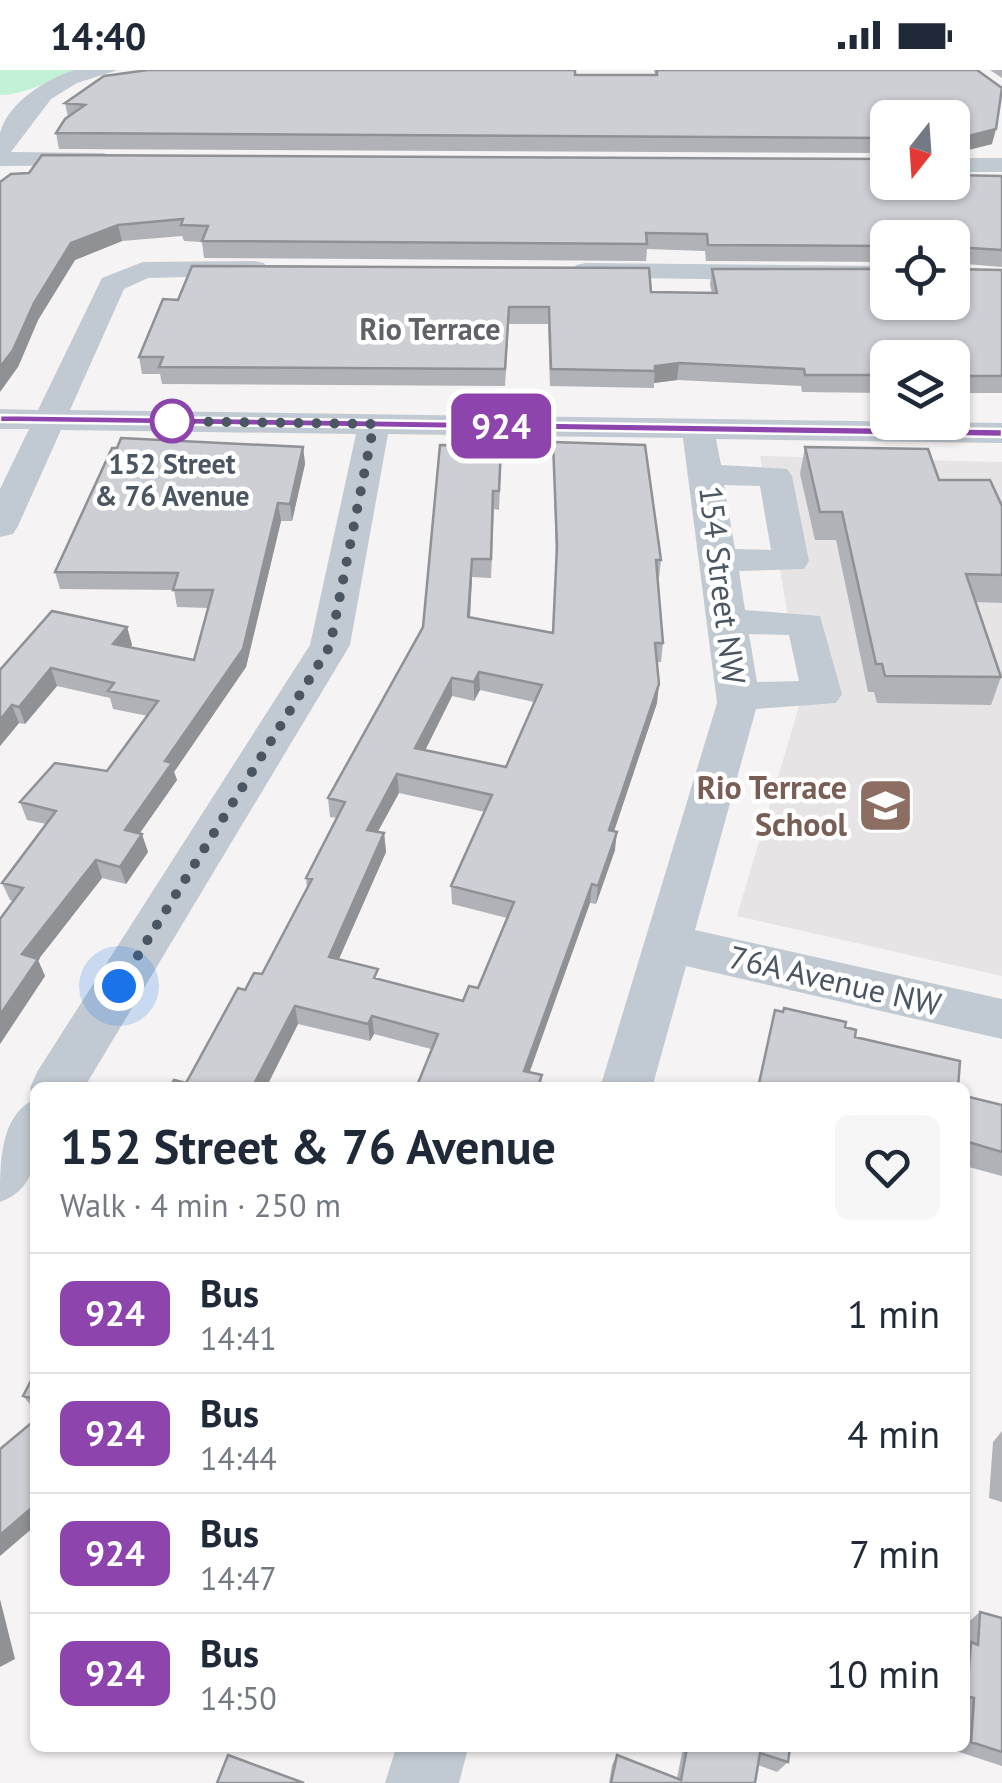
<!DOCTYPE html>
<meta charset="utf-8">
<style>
body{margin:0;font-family:"PT Sans",sans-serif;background:#f6f6f7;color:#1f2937;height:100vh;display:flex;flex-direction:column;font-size:38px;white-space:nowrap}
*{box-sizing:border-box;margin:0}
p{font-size:32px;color:#747a83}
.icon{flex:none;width:55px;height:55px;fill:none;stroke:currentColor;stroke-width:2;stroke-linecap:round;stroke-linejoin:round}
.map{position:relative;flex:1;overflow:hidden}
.details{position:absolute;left:30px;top:1012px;width:940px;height:670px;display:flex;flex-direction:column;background:#fff;border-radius:15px;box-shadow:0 2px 8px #0004}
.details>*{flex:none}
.badge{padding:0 20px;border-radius:15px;font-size:35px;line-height:65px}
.needle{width:65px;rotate:197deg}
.controls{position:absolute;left:870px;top:30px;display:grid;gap:20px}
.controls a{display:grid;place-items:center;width:100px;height:100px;border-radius:15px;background:#fff;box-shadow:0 2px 8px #0004;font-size:50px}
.you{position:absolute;width:50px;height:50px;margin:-25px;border:8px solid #fff;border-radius:50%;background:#1a73e8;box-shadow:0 0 0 15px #1a73e833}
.map>.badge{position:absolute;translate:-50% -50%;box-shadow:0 0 0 5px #fff}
.round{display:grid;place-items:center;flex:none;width:105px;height:105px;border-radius:15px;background:#f6f6f7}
.overview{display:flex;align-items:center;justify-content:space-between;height:170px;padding:0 30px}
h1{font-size:48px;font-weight:700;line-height:75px}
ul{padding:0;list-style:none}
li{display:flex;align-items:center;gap:30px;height:120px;padding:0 30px;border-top:2px solid #e0e1e3}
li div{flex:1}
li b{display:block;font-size:38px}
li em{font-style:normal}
li .badge{min-width:110px;font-weight:700;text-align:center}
.status{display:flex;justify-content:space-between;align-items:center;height:70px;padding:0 50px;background:#fff;direction:ltr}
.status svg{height:28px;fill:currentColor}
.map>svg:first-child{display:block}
</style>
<div class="status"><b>14:40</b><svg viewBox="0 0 49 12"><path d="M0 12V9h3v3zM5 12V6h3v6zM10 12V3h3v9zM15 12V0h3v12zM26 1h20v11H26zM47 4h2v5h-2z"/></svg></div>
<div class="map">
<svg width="1002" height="1713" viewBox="0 0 1002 1713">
<rect width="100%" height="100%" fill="#f5f3f3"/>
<path fill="#e6e4e5" d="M760,386l242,6v514l-265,-60 65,-220z"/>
<path fill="#c3f1d5" d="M0,0h82c-28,7 -54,25 -82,25z"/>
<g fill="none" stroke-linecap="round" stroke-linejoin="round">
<path fill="#c1cad2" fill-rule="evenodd" d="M75,0h43l-41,13 -26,16 -40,53 93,1 12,7 -3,5 -113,1c0,-10 0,-24 0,-33 8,-31 48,-55 75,-63z
M952,88h50v14h-50z
M254,191l10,2 4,6 -4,6 -116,3 -24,11 -54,121 932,13v20l-286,-4 5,26 66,4 5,7 17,85 -5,8 -65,2 6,39 75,6 22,78 -6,9 -80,6 -61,221 307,69v40l-316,-73 -34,122h-52l117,-385 -34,-265 -295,-4 -38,211 -266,443h-49v11l-5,-11 7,-16 273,-427 46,-211 -295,-4 -43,96 -5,8 -13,3v-48l29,-60h-29v-20l38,1 64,-132 41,-16zM724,415l36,1 11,64 -36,-1zM749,564l40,1 10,46 -42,1z
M586,193l302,3v16l-312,-5 -4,-6 4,-6z
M35,1029c0,41 10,87 -35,103 0,-40 0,-87 35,-103z
M396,1678h72l-9,35h-74z"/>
</g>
<path fill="#b0b2b7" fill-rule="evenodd" d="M654,0h323l15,74 -40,10v-36h-64v35l-829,-4 -3,-16 12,-16 -3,-14 510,-28h80z
M990,0h12v8z
M1002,106v91l-48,-4v6l48,1v123h-50v-35h-64v35l-86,-1 -1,-6 -124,-6 -23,3v5l-104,-2 -2,-62h-39l-4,62 -343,-2 -2,-10h-18l-3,-17 24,-58 488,-7 61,1 -2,-8 2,-16 240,33 -64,-64v24l-182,-1 -1,-10 -58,-2 -1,12 -442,-3 -2,-16 -18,-1 -2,-5 -60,5 -47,19 -37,60 -20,47 -18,-185h888z
M553,372l108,118 -2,18h-2l6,65 -2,19h-4v41l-43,128 1,19 -19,54 -6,-1 -61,169 13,3 -1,13h-125l15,-39 -57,-15 -4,7 -72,-17 -31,61 -81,-2 59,-93 17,-16 45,-86 -1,-10 31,-60 -7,-1 -2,-19 95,-171 78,-163 -2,46 -5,-1 -3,69 -19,-1 -2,40 83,16 3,-69zM480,620l54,12 -28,65 -81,-17 27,-54 22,5zM399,723l86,19 -34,74 1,18 55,14 -29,70 -15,13 -84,-21 -41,-20 48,-108 -2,-19 -7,-1z
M303,377l2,17 -13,57h-11l-35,146 -72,105 3,8 -37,53 8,19 -22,32 -24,-6 -64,82 7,16 -45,68 13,-143 -3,-1 -8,-17 44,-59 -19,-4 -7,-18 87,-31 41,-55 -35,-7 -3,-11 -53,-12 -32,38 -6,-1 -19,23v-76l127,-43 5,18 -2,2 64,13 14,-52 -31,-1 -3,-17 -114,-1 -5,-17z
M805,377l134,33 63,26v97l-26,-1 25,75 -10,28 -114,-2 -3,-11h-6l-32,-152h-21l-15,-66z
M965,1026l37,9v71l-37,-10z
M35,1303v37l-12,-14z
M1002,1361v71l-13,-4 4,-56z
M980,1542l22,6v148l-46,-15 1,-3h8l1,-124z
M683,1678h107l-2,14 -11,10 -19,-7 -3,18h-146l3,-18 5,-10 60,23z"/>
<path fill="#909195" d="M996,59l-4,15 -40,10v-10l4,-5z
M118,155l4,16 -47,19 -37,60 -20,47 -18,25v-25l34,-64 37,-60z
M679,293l-2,17 -23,3 1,-17z
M303,377l2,17 -13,57 -2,-17z
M278,433l3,18 -35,146 -72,105 3,8 -47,67 -5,-17 40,-69z
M472,489v18l-3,59 -1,-19z
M127,557l5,18 -14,17 -5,-18z
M51,598l6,18 -32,38 -6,-17z
M479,602l1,18 -6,11v-19z
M452,608v18l-35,71 -2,-19z
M659,614l-2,19 -49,146 1,-19z
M12,635l7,18 -19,23v-26z
M397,704l2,19 -30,55 -2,-18z
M617,762l-2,18 -19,54 2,-18z
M384,763l2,19 -54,123 -3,-18z
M142,764l6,18 -22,32 -6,-17z
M96,790l6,18 -64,82 7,16 -45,68v-29l22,-61z
M592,814l-2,19 -66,185v-17z
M295,936l3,18 -32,64 -11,-6z
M372,946l2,18 -4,7 -2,-17z
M35,1435v21l-35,30v-21z
M0,1529l15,60 -15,8z"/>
<path fill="#cdcfd5" stroke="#909195" stroke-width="2.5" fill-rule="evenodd" d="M148,0h427v5h82v-5h320l25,18 -6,41 -40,10 -4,5v-26h-64v20l-832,-5 9,-14 20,-14 -20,-2 39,-27z
M42,85l846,4v9l-16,6h16v8h64v-7l50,1v74l-46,-3 -2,22 48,1v106h-50v-18h-64v17h-83l-1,-6 -125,-6 -24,3v5l-104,-2 -2,-62h-40l-4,62 -346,-2 4,-10h-24l24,-58 15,1 14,-34 457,2 2,24 66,1 -5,-24h176v33h64v-64h-64v8l-180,-1 -1,-11 -61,-1 1,11 -445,-3 6,-15 -27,-1 2,-6 -65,6 -47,18 -37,60 -21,47 -13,17v-185l11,-8 18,-1z
M121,368l182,9 -13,57 -12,-1 -35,146 -78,112 7,2 -47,67 17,4 -22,33 -24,-7 -74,94 16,5 -38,56v-96l23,-31 -21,-5 54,-72 -36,-9 35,-39 52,8 51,-70 -50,-10 6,-8 -63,-15 -32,39 -7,-2 -12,15v-50l52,-59 75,16 -14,17 81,16 19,-70h-40l5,-17 -123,-1 57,-124h5z
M553,372l92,3 16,115h-5l7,83h-8l4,41 -50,146 8,2 -19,54 -6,-2 -68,187 18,4 -5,13h-121l22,-54 -66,-18 -4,8 -73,-18 -40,76 19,6h-105l5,-8 12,3 52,-95 7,2 9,-17 8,1 50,-95 -6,-1 39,-76 -17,-4 95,-171 17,-182 61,1 -2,45h-6l-2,68h-19l-4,58 85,16 4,-87zM479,602l63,13 -36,82 -91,-19 37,-70 22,4zM397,704l95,21 -41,91 63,16 -36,86 -9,-2 -6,15 -89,-23 4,-9 -49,-12 55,-124 -17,-3z
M805,377l123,2 11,31h51l12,26v69l-36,-1 35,103 -116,-1 -3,-12h-6l-34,-152h-22z
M784,938l62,14 -1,5 11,3 -1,7 105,24 -2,27h-200l17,-78 8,2z
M965,1026l37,9v47l-37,-11z
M35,1303v26l-12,-3z
M35,1350v85l-35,30v-86z
M980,1542l22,6v134l-31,-10 3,-44 -7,-2 4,-54 7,3z
M687,1678h103l-2,14 -28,-9 -5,30h-144l6,-28 64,25z
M228,1685l76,28h-87z"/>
<path fill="#8e44ad" stroke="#fff" stroke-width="2.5" d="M0,345l1002,14v8l-1002,-15z"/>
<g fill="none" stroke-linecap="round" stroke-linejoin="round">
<path stroke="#4a5661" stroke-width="10" stroke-dasharray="0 18" d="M119,916l211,-340 44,-222 -217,-3h15"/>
</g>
<defs>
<symbol id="school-square" viewBox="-11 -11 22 22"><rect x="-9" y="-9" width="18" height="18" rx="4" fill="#8d6e63" stroke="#fff"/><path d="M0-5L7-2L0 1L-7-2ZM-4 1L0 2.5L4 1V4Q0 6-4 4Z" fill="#fff"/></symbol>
</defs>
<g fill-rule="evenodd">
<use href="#school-square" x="854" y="704" width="63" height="63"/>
</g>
<circle fill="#fff" stroke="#8e44ad" stroke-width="5" cx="172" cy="351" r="20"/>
<g text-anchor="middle" stroke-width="9" stroke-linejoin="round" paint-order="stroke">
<g font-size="28" font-weight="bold" fill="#4a5661" stroke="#fff">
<text x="172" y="404">152 Street<tspan x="172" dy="32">&amp; 76 Avenue</tspan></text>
</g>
<g font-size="30" font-weight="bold" fill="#5f6368" stroke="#fff">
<text x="430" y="270">Rio Terrace</text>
</g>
<g font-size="32" fill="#4a5661" stroke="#fff">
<text transform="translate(722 515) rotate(83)" y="11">154 Street NW</text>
<text transform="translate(835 911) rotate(13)" y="11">76A Avenue NW</text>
</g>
<g font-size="32" font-weight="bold" fill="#785e54" stroke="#fff" text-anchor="end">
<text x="847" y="729">Rio Terrace<tspan x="847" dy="37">School</tspan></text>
</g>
</g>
</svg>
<div class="controls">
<a><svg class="needle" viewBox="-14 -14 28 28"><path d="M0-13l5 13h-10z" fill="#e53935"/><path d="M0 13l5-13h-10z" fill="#747a83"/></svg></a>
<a><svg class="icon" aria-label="locate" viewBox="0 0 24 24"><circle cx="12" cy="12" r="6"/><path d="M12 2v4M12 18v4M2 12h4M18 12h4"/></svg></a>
<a><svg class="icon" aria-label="layers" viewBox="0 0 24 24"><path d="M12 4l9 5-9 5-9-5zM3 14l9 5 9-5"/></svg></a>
</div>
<div class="you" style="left:119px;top:916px"></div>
<b class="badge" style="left:501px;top:356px;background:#8e44ad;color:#fff">924</b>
<section class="details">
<div class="overview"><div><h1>152 Street &amp; 76 Avenue</h1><p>Walk · 4 min · 250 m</p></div><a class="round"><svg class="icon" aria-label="heart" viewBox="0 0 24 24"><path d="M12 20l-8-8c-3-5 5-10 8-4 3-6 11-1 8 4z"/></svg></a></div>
<ul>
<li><span class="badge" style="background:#8e44ad;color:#fff">924</span><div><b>Bus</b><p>14:41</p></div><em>1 min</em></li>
<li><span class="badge" style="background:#8e44ad;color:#fff">924</span><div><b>Bus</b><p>14:44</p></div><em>4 min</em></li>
<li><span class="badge" style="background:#8e44ad;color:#fff">924</span><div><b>Bus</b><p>14:47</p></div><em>7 min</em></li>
<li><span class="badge" style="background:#8e44ad;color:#fff">924</span><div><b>Bus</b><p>14:50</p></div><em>10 min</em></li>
</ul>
</section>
</div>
